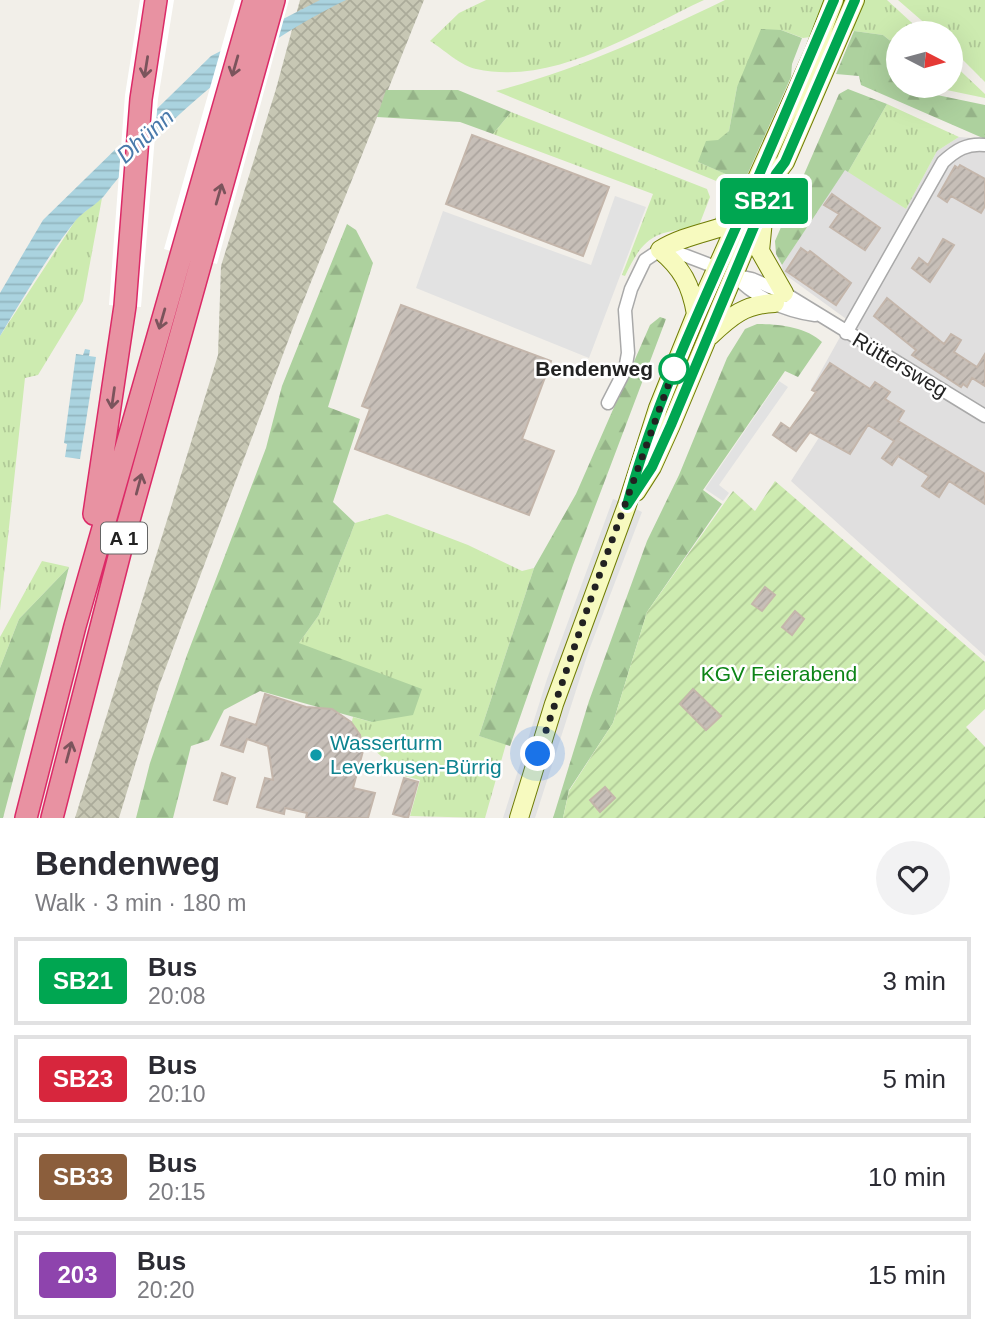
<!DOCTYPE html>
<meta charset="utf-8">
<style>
body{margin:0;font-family:Arial,sans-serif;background:#f2f2f3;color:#2b2b33;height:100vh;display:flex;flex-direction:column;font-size:26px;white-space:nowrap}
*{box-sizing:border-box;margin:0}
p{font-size:23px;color:#7c7c81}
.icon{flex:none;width:38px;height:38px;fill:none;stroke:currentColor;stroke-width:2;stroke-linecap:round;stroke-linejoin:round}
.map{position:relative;height:818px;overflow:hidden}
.side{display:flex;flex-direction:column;background:#fff;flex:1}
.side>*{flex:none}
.badge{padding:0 14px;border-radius:5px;font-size:24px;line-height:46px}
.needle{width:46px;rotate:96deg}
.tools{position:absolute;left:886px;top:21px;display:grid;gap:14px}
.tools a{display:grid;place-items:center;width:77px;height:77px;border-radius:50%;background:#fff;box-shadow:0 7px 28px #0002;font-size:35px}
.you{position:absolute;width:35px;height:35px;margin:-18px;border:5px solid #fff;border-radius:50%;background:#1a73e8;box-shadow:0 0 0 10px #1a73e833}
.map>.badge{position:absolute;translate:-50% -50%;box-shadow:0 0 0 4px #fff}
.round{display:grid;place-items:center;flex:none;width:74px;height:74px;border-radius:37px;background:#f2f2f3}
.headline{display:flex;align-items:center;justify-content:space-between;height:119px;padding:0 35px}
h1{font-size:33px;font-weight:800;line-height:52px}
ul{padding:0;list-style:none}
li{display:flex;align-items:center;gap:21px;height:88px;margin:0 14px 10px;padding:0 21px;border:4px solid #e1e1e2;border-radius:0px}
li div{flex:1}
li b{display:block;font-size:26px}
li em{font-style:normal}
li .badge{min-width:77px;font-weight:700;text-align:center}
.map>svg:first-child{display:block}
</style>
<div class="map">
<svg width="985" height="818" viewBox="0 0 985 818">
<defs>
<pattern id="construction-cross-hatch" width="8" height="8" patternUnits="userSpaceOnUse" patternTransform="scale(1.75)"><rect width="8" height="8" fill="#c7c7b4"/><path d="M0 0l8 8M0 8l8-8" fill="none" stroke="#abab9a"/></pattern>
<pattern id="grass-tufts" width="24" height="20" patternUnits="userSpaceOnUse" patternTransform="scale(1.75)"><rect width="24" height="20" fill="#cdebb0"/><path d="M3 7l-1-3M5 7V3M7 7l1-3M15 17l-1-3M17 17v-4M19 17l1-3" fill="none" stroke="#b0c997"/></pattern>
<pattern id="forest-firs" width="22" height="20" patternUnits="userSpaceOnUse" patternTransform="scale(1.75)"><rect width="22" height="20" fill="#add19e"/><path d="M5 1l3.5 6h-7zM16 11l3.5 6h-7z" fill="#95b388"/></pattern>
<pattern id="garden-furrows" width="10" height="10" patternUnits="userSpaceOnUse" patternTransform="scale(1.75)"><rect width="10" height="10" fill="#cdebb0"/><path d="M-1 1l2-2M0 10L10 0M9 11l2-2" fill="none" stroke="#b0c997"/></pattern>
<pattern id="water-rules" width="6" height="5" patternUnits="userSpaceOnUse" patternTransform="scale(1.75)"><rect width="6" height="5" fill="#aad3df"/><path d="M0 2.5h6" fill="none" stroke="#92b5bf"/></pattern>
<pattern id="building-hatch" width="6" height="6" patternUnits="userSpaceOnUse" patternTransform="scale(1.75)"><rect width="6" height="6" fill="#c7bfb8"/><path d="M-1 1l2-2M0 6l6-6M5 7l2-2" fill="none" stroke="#aba49e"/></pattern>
</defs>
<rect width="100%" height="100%" fill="#f2efe9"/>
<path fill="#e0dfdf" d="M959,137l26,2v517l-194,-175 47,-73 -27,-19 38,-68 -66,-48 -1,-8 63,-96 61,40 31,-58z"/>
<path fill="url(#construction-cross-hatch)" d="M300,0h124l-127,317 -138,369 -40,132h-44l143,-463 3,-89 55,-177z"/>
<path fill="url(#grass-tufts)" d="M486,0h218c-69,32 -149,86 -228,69 -15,-3 -33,-20 -46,-28l29,-28z
M725,0h162l36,33h-25v14l-15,-12 -29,-4 -51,7 -22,-8 -44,57 -8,44 -31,31 49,21 -17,33 -17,9 13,-40 -230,-94c81,-21 154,-55 229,-91z
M898,0h87v82l-35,-35v-14h-14z
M950,61l35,33v4l-48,-10 13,-2z
M887,104l72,33 -22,14 -31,58 -58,-37z
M511,112l196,77 3,8 -12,31c-43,3 -54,8 -73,48l-3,-1 31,-81 -160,-60z
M102,198l-19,103 -45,74 -13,3 -25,233v-275l77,-118z
M387,514l81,31 54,26 12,-3 -55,168 27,8 -21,74 -75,-2 10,-36 -16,-4 -54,-47 3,-12 19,5 -73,-79 20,-28 36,-92z
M42,561l27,6 -50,52 -19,49v-31z"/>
<path fill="url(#forest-firs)" d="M761,29l20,1 21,8 -10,26 -1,13 -47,105 -46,-20 8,-21 12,-1 11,-9 8,-44z
M854,31l29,4 15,12v39h40l-1,9 48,10v34l-124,-54 -2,-9 -23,-2z
M848,89l39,15 -39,68 -3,-2 -63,95 -6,-11 -1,-13 64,-147z
M386,90h72l53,22 -18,22 -33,-12 -83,-5z
M347,224l9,6 17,33 -45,144 32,12 -27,83 22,21 -36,92 -20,28 123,46 -9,26 -41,7 -112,-31 -36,19 -15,30 -18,6 -18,72h-37l14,-55 37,-108 79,-207 16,-62z
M660,317l6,2 -93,246 -63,181 -31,-10 55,-168 42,-74 74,-169z
M757,324c21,0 49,3 65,18l-24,35 -13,-6 -82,119 19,14 -75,108 -34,111 -44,67 -6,28h-10l36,-117 58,-160 32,-66 48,-117 18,-29z
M69,567l-66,251h-3v-150l19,-49z"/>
<path fill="url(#garden-furrows)" d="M775,481l210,181v47l-19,18 19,20v71h-422l6,-27 44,-68 34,-111 86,-121 22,20z"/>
<path fill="#e2e2e2" d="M615,196l31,11 -57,151 -173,-70 27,-77 148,54z
M779,381l9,6 -69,98 10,8 -6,8 -18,-12z
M613,499l6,2 -66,181 -42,136h-8l44,-139z
M636,509l6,3 -53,138 -54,168h-8l39,-125z"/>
<path fill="url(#water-rules)" d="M320,0h26c-91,44 -180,116 -242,196 -8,9 -20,15 -28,24 -28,35 -53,78 -76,116v-43l43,-73 168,-164z
M85,349l5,1 -1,6 7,1 -16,102 -15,-2 2,-13 -3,-1 12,-89 7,1z"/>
<path fill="#fff" d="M140,0h34l-16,99 -17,208 -32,-2 16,-210z
M235,0h54l-72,264 -53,-15z"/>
<path fill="url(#building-hatch)" stroke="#c4b6ab" stroke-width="2" d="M472,135l137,52 -26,69 -137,-52z
M960,165l25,14v27l-4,7 -30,-17 -4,6 -9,-6 17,-30 3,2z
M832,194l48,34 -15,22 -35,-23 9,-13 -15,-9z
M943,239l11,6 -24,37 -18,-14 7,-10 9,7z
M801,248l7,5 2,-2 41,32 -15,22 -50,-34z
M887,298l57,46 7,-10 10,6 -7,12 23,15 8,-13v32l-13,-8 -5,9 -4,-3 -2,3 -49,-32 4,-5 -42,-34z
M401,305l150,56 -29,78 32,12 -25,64 -174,-66 15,-40 -8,-3z
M830,363l40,26 5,-7 15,10 -5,7 19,12 -6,10 87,53v30l-36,-23 -10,16 -17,-11 7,-10 -31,-20 -6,9 -10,-7 12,-17 -26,-16 -18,29 -40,-22 -14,19 -23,-16 8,-12 9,6 26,-37 -4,-2z
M765,587l10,8 -13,16 -10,-7z
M795,611l9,8 -12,16 -10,-8z
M693,689l28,27 -15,14 -26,-26z
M265,694l41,13 26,2 19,13 9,13 3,16 -10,37 22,5 -7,25h-62l1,-5 -22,-5 -1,6 -27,-7 8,-29 8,2 -5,-34 -21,-7 -4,13 -22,-7 9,-28 26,8z
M222,773l13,5 -8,26 -13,-4z
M404,778l14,4 -10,36 -15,-4z
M605,787l10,11 -15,14 -10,-12z"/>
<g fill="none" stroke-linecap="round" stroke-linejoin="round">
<defs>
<path id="minor" d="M733,275l19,4 32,14 201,123
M734,275c20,22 51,36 81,40
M846,333l97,-171c13,-12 24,-19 42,-17
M608,403l17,-33 3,-17 -3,-43 6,-21 14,-29 15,-10 16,2 42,16"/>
<path id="secondary" d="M763,220l-3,31 24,42
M696,314c-5,-29 -14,-46 -36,-64 24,-15 52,-18 79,-29
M710,336c21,-20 35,-32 65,-33
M636,492l16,-25 19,-42 105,-251 9,-12 70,-162
M519,818l35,-114 73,-199 31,-97 38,-94 118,-262 20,-52"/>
<path id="motorway" d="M94,514l31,-208 16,-207 15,-99
M26,818l49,-192 179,-626
M52,818l70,-273 152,-545"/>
</defs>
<use href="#minor" stroke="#a9a9a9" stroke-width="15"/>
<use href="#secondary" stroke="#707d05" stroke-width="20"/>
<use href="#motorway" stroke="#dc2a67" stroke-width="24"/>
<use href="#minor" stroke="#fff" stroke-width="12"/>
<use href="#secondary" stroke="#f7fabf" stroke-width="18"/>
<use href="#motorway" stroke="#e892a2" stroke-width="21"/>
</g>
<defs><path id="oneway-shaft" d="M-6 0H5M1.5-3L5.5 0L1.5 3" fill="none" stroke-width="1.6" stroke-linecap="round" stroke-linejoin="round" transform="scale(1.75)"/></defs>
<g stroke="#7b545c">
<use href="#oneway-shaft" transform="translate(235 66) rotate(106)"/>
<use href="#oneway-shaft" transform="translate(146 67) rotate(99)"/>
<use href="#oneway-shaft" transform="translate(219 194) rotate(-74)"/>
<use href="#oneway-shaft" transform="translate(162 319) rotate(106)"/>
<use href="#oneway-shaft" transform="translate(113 398) rotate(98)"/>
<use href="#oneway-shaft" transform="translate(139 484) rotate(-75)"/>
<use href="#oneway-shaft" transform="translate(69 752) rotate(-75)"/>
</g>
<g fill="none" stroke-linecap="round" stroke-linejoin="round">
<defs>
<path id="line" d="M834,0c-34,78 -66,156 -101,234 -39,89 -81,177 -106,271l25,-38 19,-42 105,-251 9,-12 70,-162"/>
</defs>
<use href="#line" stroke="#fff" stroke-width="16"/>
<use href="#line" stroke="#00a651" stroke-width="10"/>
<path stroke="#222" stroke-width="7" stroke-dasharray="0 12.6" d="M538,754l51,-150 85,-235"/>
</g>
<circle fill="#fff" stroke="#00a651" stroke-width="3.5" cx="674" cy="369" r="14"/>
<circle fill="#0f9aa8" stroke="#fff" stroke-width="2.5" cx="316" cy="755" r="7"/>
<g text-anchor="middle" stroke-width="5" stroke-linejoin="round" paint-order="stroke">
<rect fill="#fff" stroke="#646464" stroke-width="2" x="101" y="522.5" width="46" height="31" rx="5"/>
<g font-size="19" font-weight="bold" fill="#222">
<text x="124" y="545">A 1</text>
</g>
<g font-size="21" fill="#222" stroke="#fff">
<text transform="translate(900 365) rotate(31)" y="7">Rüttersweg</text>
</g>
<g font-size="21" font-weight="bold" fill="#222" stroke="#fff" text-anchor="end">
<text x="653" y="376">Bendenweg</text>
</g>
<g font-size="21" fill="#0c8416" stroke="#fff">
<text x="779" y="681">KGV Feierabend</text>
</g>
<g font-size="21" fill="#0d838f" stroke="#fff" text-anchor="start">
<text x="330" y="750">Wasserturm<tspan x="330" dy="24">Leverkusen-Bürrig</tspan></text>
</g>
<g font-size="23" font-style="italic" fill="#4a7aab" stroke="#fff">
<text transform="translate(145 136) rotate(-42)" y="8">Dhünn</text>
</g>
</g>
</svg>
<div class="tools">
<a><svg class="needle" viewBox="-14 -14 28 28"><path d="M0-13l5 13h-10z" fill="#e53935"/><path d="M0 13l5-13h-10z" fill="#7c7c81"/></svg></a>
</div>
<div class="you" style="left:538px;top:754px"></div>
<b class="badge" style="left:764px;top:201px;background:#00a651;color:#fff">SB21</b>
</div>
<section class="side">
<div class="headline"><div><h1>Bendenweg</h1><p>Walk · 3 min · 180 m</p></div><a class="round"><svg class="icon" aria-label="heart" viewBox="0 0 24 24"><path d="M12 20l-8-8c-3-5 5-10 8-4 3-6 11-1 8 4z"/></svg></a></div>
<ul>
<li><span class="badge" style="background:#00a651;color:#fff">SB21</span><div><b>Bus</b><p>20:08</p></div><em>3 min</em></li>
<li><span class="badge" style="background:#d7263d;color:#fff">SB23</span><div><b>Bus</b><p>20:10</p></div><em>5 min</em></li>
<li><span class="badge" style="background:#8b5e3c;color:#fff">SB33</span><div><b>Bus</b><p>20:15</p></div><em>10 min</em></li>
<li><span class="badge" style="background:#8e44ad;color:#fff">203</span><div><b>Bus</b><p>20:20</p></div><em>15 min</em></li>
</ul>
</section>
